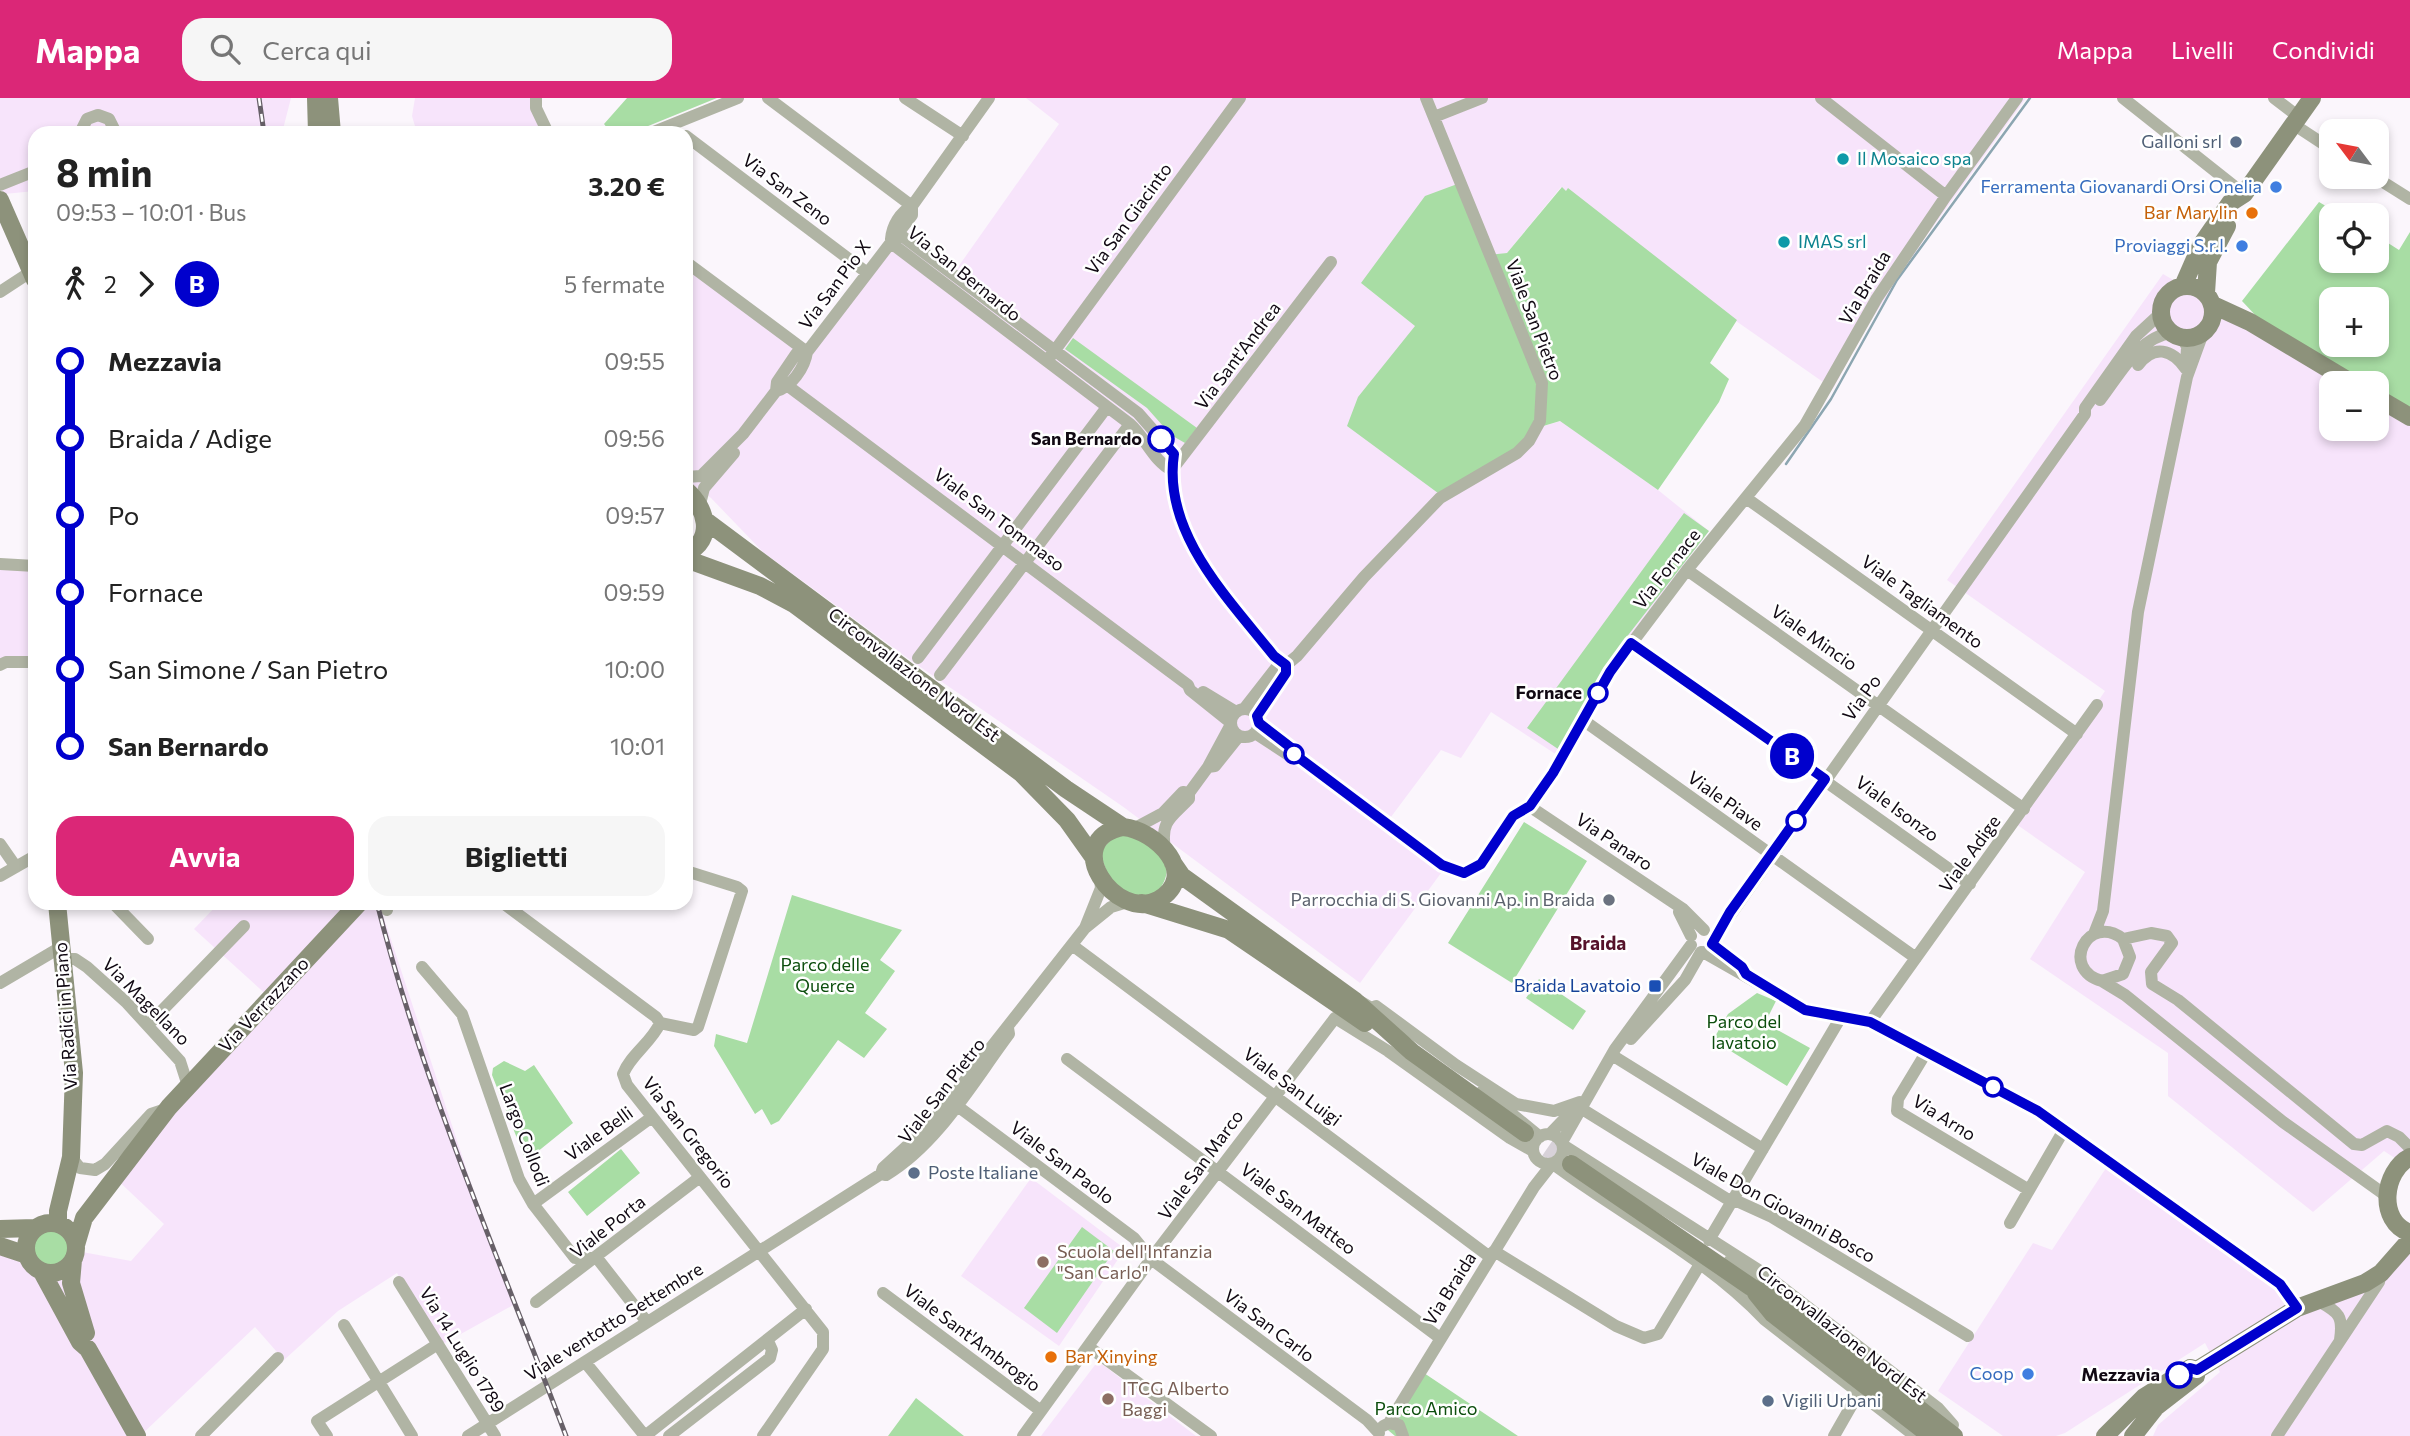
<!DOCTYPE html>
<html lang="it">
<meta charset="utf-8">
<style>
body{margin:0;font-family:Commissioner,sans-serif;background:#f6f6f6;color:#222;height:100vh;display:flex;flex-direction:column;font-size:26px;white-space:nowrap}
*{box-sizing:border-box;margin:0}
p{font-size:23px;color:#767676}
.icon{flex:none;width:38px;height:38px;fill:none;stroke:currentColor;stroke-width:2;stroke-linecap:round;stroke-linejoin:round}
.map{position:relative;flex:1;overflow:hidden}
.details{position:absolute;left:28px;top:28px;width:665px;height:784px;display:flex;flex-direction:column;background:#fff;border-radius:21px;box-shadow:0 4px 10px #0003}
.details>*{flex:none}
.badge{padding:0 14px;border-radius:23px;font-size:24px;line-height:46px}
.needle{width:46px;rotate:302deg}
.tools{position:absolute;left:2319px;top:21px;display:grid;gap:14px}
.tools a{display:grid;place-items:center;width:70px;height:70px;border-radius:14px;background:#fff;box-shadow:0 4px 10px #0003;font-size:35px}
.map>.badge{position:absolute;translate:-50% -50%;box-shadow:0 0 0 4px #fff}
.legs{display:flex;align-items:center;gap:10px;height:77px;padding:0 28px;font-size:23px}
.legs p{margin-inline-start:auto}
.overview{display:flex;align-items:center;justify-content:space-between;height:119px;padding:0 28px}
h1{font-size:38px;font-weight:700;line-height:52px}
.cta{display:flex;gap:14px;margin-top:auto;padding:14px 28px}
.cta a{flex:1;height:80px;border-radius:21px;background:#db2777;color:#fff;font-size:28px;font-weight:700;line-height:80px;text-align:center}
.cta a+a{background:#f6f6f6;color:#222}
ul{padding:0 28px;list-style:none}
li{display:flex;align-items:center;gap:24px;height:77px;font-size:26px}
li i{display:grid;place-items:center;width:10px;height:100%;margin:0 9px;background:currentColor}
li i::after{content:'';width:18px;height:18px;margin:-9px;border:5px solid;border-radius:50%;background:#fff}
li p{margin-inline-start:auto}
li:first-child i{background:linear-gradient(#0000 50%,currentColor 0)}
li:last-child i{background:linear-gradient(currentColor 50%,#0000 0)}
header{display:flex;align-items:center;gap:42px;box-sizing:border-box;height:98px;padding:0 35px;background:#db2777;color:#fff}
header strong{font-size:33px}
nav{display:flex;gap:38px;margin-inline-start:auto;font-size:24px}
.search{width:490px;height:63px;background:#f6f6f6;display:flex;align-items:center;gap:18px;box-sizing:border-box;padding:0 24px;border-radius:21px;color:#767676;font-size:26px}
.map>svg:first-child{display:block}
</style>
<header>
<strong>Mappa</strong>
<div class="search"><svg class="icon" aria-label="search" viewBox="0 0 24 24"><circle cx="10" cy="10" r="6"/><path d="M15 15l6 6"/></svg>Cerca qui</div>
<nav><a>Mappa</a><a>Livelli</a><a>Condividi</a></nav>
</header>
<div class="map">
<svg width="2410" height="1338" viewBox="0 0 2410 1338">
<rect width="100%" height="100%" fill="#fbf6fc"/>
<path fill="#f7e4fb" d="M0,0h291l-9,35h-247v58l-31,3 -4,-8z
M415,0h127v14l10,21h-135l-5,-17z
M1026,0h1000l-99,137 -65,99 -29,55 -97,-68 -175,-134 -54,66 -146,30 54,43 -29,41 154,60 21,-6 97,69 51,41 -101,135 -51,89 -66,-43 -30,46 -20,-8 -56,75 59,44 -84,114 -238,-177 -209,-144 -150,-110 -52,-54 -25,-18v-218l125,92 86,-116 54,39 108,-153z
M2163,176l189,109h-21v46h45l1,-31 33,19v751l-26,-17 -71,61 -145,-116v-43l-138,-94 55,-87 -69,-48 89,-133 -158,-111z
M0,471l35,2v95h-35z
M219,805h160l112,341 26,59 -76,42 -44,-72 -59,38 -54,49 -29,-33 -115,109h-140v-191l66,4 65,12 33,-37 -53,-50 160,-175 -77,-70z
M2110,1064l199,143 84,-42 17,-30v203h-257l5,-11 62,-53 -15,-29 -140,90 -9,3h-53l-65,-45 95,-148 19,7z
M1031,1080l94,71 -66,97 -98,-70z
M1098,1263l98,75h-155z"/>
<path fill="#a8dda4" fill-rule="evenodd" d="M627,0h90l-86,35h-20l-7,-9z
M1460,85l28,72 19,-2 55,-66 4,4 2,-3 169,132 -27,43 19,16 -10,23 -61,88 -98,-69 -20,6 -35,30 -63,39 -95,-70 11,-29 57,-71 -54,-43 64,-87z
M2319,104l22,13h-10v46h45l1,-25 22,14 11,-18v183l-33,-23 -1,-9h-12l-107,-66 -15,-16zM2331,201h45v46h-45z
M1073,240l124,90 -12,15 -14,-8 -24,-27 -82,-59z
M1684,415l25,18 -87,112 -64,106 -31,-21z
M1524,724l63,39 -75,122 -64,-40z
M1118,735c9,2 25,3 33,9 20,16 21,36 3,53 -35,6 -46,-14 -54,-44z
M792,797l110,35 -22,30 15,11 -30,42 22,16 -23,29 -26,-18 -59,81 -8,4 -9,-16 -7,5 -41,-68 2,-12 31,9z
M1539,881l47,32 -13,19 -47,-32z
M1757,895l19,8 -11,22 45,25 -23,38 -74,-46 15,-26z
M504,963l21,10 9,-6 39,58 -47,38 -34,-86 1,-7z
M621,1051l19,24 -53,43 -19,-24z
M1082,1129l32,24 -57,82 -33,-25z
M34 1150a17 17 0 1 1 34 0a17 17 0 1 1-34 0Z
M1418,1271l100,67h-123l-13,-11z
M916,1300l48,38h-76z"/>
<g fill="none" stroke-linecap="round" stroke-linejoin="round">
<path stroke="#8ca6b1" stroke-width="2.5" d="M1786,366l45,-65 66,-119 133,-182"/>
<path stroke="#d8d2d9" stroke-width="18" stroke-dasharray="18 9" stroke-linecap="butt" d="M1525,1035l46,31"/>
<path stroke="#b0b4a4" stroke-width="12" d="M536,0v10l12,25
M768,0l144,108 77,-108
M905,0l58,38
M1821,0l125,98
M2123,0l121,96
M2274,0l25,19
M1434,19l48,-19
M2293,26l38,25
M80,35l7,-14 11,-4 11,4 7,14
M651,35l87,-35
M686,38l180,136
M2375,79l35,22
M0,87l35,-14
M891,141l11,-3 236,177 36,41c-12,79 55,145 100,202l12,9
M891,141l4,7 235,178c15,13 24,38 42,46
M686,164l121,90
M0,194l32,-21
M2183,240l4,9 -1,19
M1050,259l190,-259
M2138,267c16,-21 34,-16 48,4
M788,288l400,299 2,5 40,32
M776,293c15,-3 29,-24 31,-39l105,-137v-9c-12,6 -20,20 -21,33
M2100,302c19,-24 39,-64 72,-67
M1174,369l157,-205
M686,379l15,-1 42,-42 33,-43 1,-9 19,-28 11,-2
M1746,400l331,236
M700,406l4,-16 30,-35
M0,466l35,2
M1687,472l337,239
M1631,545l339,241
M918,560l189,-251
M0,567l6,-3h29
M940,577l190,-251
M1203,594l33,20
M1231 625a14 14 0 1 1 28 0a14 14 0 1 1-28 0Z
M1244,611l32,-41 10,-3 11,-9 67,-79 76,-79 77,-45 12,-12 11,-20 2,-38 -116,-285
M1257,618l29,-43v-8
M1583,622l333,238
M1259,625l35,27v4l148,111c55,27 47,-46 87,-59
M1255,635l32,21
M1208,669l7,-1 24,-30
M1529,708l24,-33 57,-101 77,-102 118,-145 72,-127 69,-102 71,-98
M1529,708l154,103 21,21
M1135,730l28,-15 20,-21 6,1
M0,746l16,23
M1165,750c-5,-27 7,-31 24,-49v-6l19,-26 22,-41
M0,778l35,-20
M113,805l35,36
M386,805l1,7
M503,805l153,114 4,6c-8,19 -29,31 -37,51l4,11 196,247v17l-60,87
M1679,814l12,24
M1085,830l26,-21 20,-6
M2094,836l9,-23 35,-299 49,-235 16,-44
M2123,841l7,18 -7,17 -21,7c-43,-12 -14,-69 21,-42l28,-6 16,3 5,7 -21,29 1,12 26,16 176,144 8,1 25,-14 12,6 11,11
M1712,843l373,-527v-6l51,-72 25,-23
M1712,846l27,21
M1072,847l418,312
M1703,854l102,58 65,12 168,89 242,173 17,24
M63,861h12l12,8 39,35 54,59 8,25
M422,869l40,47 57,165 14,25 42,54h22l50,64
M2102,883l23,14 158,127 105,75
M0,885l61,-36
M1361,904l10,6 5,-2 80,59 60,39 38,7 26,-9
M1870,924l227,-317
M660,925l34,7 4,-3 44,-136 -5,-4 -51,-16
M148,927l96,-99
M1631,941l54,-59 16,-28
M1927,953l-29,48 -1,12 132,79
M1615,959l148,92
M1067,961l373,279
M1483,992l57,47
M945,1007h11l178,133 17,21 216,161 12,13
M1582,1011l150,93h7l33,15 196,119
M1533 1051a15 15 0 1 1 30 0a15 15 0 1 1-30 0Z
M1550,1036l24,-25
M1562,1044l53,-93 76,-104
M1563,1047l202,129 173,134 15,17
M71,1059l9,11 15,2 10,-6 46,-50 18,-6
M1553,1066c70,52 151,92 212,156l150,116
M881,1076l2,-6 47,-43 155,-197 16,-40 -1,-9
M533,1106l119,-87
M2010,1125l55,-95
M1709,1142l132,-223
M1494,1153l122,75 28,12 14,-4 42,-70
M1730,1162l39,29
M399,1184l96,154
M883,1195l158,118
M2315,1201c22,13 29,14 25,41
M536,1204l164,-125
M344,1227l68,111
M1089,1249l122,89
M585,1264l60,74
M1389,1325l145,-236 18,-23
M1383,1328l6,-3 10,2 4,11
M201,1338l77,-78
M327,1338l-10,-15 121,-77
M468,1338l413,-262 5,1c52,-31 87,-93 123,-141l-1,-6
M645,1338l161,-127
M669,1338l101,-78 2,-8 -4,-9
M1023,1338l128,-177 184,-241 53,33 122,87 23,13
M1834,1338l24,-42
M2277,1338l102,-154 2,-9"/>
<path stroke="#8d927b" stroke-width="18" d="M316,0l1,35
M329,0l3,35
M0,102l35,80
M2161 214a26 26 0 1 1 52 0a26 26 0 1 1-52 0Z
M2183,188l18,-41 29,-42 14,-9 68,-96
M2206,195l2,-31 19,-36
M2213,207l37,17 102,61
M2376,299l34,20
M686,392c20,17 30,50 0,63
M706,423l360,268 57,38
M686,461l74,27 34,18 227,169 46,47 27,38
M1123,729c33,3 78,48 35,73 -42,23 -100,-60 -35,-73z
M1173,765l9,13 172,124 58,52 113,81
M57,805l17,170 -3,84 -13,54v12
M1142,805l87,27 136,93
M2410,1059c-27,14 -33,64 0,76
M1571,1066l180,123 32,16 171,133
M26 1150a25 25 0 1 1 50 0a25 25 0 1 1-50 0Z
M0,1131l35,-1
M76,1147l8,-27 85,-111 190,-204
M0,1148l27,9
M73,1162l-2,23 15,50
M42,1174l38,70 8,7 49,87
M1756,1195l17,21 158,122
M2197,1272l100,-62 68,-25 16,-10 29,-33
M2105,1338l39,-39 46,-29 7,2
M2133,1338l23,-29 40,-31"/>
<defs>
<path id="rail" d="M259,0l5,35
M377,805c46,183 123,357 189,533"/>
</defs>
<use href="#rail" stroke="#676068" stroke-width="5"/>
<use href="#rail" stroke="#fff" stroke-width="2.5" stroke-dasharray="8" stroke-linecap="butt"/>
</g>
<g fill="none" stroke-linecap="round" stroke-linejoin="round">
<defs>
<path id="line-1" d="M1161,341l13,15c-12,79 55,145 100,202l12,9v8l-29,43 2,7 35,27v4l148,111 22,8 17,-9 32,-48 17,-10 23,-33 57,-101 21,-29 194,136 -95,133 -18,32 30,23 4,7 59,36 65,12 168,89 242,173 17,24 -100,62 -7,-2 -11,7"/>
</defs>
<use href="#line-1" stroke="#fff" stroke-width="16"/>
<use href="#line-1" stroke="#0000cd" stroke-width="10"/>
</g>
<g fill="#5c6f8a" stroke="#fff" stroke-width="2.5">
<circle cx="2236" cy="44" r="7"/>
<circle cx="914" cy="1075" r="7"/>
<circle cx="1768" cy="1303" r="7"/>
</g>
<g fill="#0f9aa8" stroke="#fff" stroke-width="2.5">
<circle cx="1843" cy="61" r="7"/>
<circle cx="1784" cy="144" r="7"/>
</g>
<g fill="#3f7fe0" stroke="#fff" stroke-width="2.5">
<circle cx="2276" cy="89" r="7"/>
<circle cx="2242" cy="148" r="7"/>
<circle cx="2028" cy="1276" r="7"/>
</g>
<g fill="#e8710a" stroke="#fff" stroke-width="2.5">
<circle cx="2252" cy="115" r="7"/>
<circle cx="1051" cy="1259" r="7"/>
</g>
<g fill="#fff" stroke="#0000cd" stroke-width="3.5">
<circle cx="1161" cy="341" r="12"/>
<circle cx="1598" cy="595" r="9"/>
<circle cx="1294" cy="656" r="9"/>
<circle cx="1796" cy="723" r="9"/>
<circle cx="1993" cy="989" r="9"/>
<circle cx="2179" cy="1277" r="12"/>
</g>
<circle fill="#6b7280" stroke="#fff" stroke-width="2.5" cx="1609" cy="802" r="7"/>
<rect fill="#1a4fb4" stroke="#fff" stroke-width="2.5" x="1648" y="881" width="14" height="14" rx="3.5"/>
<g fill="#8d6e63" stroke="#fff" stroke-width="2.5">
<circle cx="1043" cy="1164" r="7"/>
<circle cx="1108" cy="1301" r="7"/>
</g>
<g text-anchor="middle" stroke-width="5" stroke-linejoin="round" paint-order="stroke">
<g font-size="18" fill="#4e5e75" stroke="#fff" text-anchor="start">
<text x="2222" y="50" text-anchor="end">Galloni srl</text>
<text x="928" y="1081">Poste Italiane</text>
<text x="1782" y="1309">Vigili Urbani</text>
</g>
<g font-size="18" fill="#0d838f" stroke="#fff" text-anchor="start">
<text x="1857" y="67">Il Mosaico spa</text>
<text x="1798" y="150">IMAS srl</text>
</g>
<g font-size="18" fill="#366cbe" stroke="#fff" text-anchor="end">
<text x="2262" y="95">Ferramenta Giovanardi Orsi Onelia</text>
<text x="2228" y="154">Proviaggi S.r.l.</text>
<text x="2014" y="1282">Coop</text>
</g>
<g font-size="18" fill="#110913" stroke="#fff">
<text transform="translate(787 92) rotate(37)" y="6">Via San Zeno</text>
<text transform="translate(1129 121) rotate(-54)" y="6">Via San Giacinto</text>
<text transform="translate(964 176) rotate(39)" y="6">Via San Bernardo</text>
<text transform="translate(835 187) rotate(-53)" y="6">Via San Pio X</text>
<text transform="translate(1865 190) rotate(-59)" y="6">Via Braida</text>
<text transform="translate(1534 222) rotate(69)" y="6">Viale San Pietro</text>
<text transform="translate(1238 258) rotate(-53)" y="6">Via Sant'Andrea</text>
<text transform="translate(999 422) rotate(37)" y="6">Viale San Tommaso</text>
<text transform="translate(1667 471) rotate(-52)" y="6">Via Fornace</text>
<text transform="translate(1922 504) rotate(36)" y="6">Viale Tagliamento</text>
<text transform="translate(1814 540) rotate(35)" y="6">Viale Mincio</text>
<text transform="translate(914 577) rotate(37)" y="6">Circonvallazione Nord Est</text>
<text transform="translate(1862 600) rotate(-54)" y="6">Via Po</text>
<text transform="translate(1725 703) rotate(36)" y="6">Viale Piave</text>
<text transform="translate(1897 711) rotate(36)" y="6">Viale Isonzo</text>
<text transform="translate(1614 744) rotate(34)" y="6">Via Panaro</text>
<text transform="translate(1970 756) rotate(-54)" y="6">Viale Adige</text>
<text transform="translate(146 904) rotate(45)" y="6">Via Magellano</text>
<text transform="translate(264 907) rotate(-47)" y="6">Via Verrazzano</text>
<text transform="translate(66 918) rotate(-94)" y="6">Via Radici in Piano</text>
<text transform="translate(1292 989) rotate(37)" y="6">Viale San Luigi</text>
<text transform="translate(942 993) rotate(-52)" y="6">Viale San Pietro</text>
<text transform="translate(1944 1020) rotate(32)" y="6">Via Arno</text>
<text transform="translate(688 1035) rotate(52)" y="6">Via San Gregorio</text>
<text transform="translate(599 1036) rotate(-36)" y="6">Viale Belli</text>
<text transform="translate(524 1037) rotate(69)" y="6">Largo Collodi</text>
<text transform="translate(1062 1065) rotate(37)" y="6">Viale San Paolo</text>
<text transform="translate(1201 1067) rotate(-54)" y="6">Viale San Marco</text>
<text transform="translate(1783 1110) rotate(29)" y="6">Viale Don Giovanni Bosco</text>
<text transform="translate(1298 1111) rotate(37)" y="6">Viale San Matteo</text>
<text transform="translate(608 1129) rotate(-38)" y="6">Viale Porta</text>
<text transform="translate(1450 1191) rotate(-58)" y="6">Via Braida</text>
<text transform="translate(614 1224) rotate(-32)" y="6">Viale ventotto Settembre</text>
<text transform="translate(1269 1228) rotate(37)" y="6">Via San Carlo</text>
<text transform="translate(1842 1236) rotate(38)" y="6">Circonvallazione Nord Est</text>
<text transform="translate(972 1240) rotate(37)" y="6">Viale Sant'Ambrogio</text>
<text transform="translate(462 1252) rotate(58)" y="6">Via 14 Luglio 1789</text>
</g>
<g font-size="18" fill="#c56008" stroke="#fff" text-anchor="end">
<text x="2238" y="121">Bar Marylin</text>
<text x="1065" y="1265" text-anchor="start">Bar Xinying</text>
</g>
<g font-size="18" font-weight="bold" fill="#110913" stroke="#fff" text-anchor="end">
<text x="1142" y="347">San Bernardo</text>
<text x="1582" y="601">Fornace</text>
<text x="2160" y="1283">Mezzavia</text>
</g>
<g font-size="18" fill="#5b616d" stroke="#fff" text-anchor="end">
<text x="1595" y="808">Parrocchia di S. Giovanni Ap. in Braida</text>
</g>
<g font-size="18" fill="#0d4e0e" stroke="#fff">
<text x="825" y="873">Parco delle<tspan x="825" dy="21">Querce</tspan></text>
<text x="1744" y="930">Parco del<tspan x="1744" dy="21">lavatoio</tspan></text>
<text x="1426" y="1317">Parco Amico</text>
</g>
<g font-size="18" fill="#164399" stroke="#fff" text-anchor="end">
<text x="1641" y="894">Braida Lavatoio</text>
</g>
<g font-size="18" fill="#785e54" stroke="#fff" text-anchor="start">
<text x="1057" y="1160">Scuola dell'Infanzia<tspan x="1057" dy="21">"San Carlo"</tspan></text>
<text x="1122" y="1297">ITCG Alberto<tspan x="1122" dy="21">Baggi</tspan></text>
</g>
<g font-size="19" font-weight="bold" fill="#55122a" stroke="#fff">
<text x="1598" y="852">Braida</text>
</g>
</g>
</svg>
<div class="tools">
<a><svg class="needle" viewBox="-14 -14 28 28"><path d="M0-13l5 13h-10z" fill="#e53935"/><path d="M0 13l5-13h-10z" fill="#767676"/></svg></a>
<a><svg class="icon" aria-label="locate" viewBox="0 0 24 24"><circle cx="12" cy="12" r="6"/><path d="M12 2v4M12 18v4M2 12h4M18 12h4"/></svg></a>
<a>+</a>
<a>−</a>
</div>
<b class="badge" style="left:1792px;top:658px;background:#0000cd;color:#fff">B</b>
<section class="details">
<div class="overview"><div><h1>8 min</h1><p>09:53 – 10:01 · Bus</p></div><b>3.20 €</b></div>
<div class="legs"><svg class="icon" aria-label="walk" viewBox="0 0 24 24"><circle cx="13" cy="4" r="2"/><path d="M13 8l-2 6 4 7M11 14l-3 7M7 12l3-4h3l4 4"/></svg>2<svg class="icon" aria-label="forward" viewBox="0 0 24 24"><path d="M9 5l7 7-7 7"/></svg><b class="badge" style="background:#0000cd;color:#fff">B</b><p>5 fermate</p></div>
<ul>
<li><i style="color:#0000cd"></i><b>Mezzavia</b><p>09:55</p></li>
<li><i style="color:#0000cd"></i><span>Braida / Adige</span><p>09:56</p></li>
<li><i style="color:#0000cd"></i><span>Po</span><p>09:57</p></li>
<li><i style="color:#0000cd"></i><span>Fornace</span><p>09:59</p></li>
<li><i style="color:#0000cd"></i><span>San Simone / San Pietro</span><p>10:00</p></li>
<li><i style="color:#0000cd"></i><b>San Bernardo</b><p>10:01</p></li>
</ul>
<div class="cta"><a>Avvia</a><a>Biglietti</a></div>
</section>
</div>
